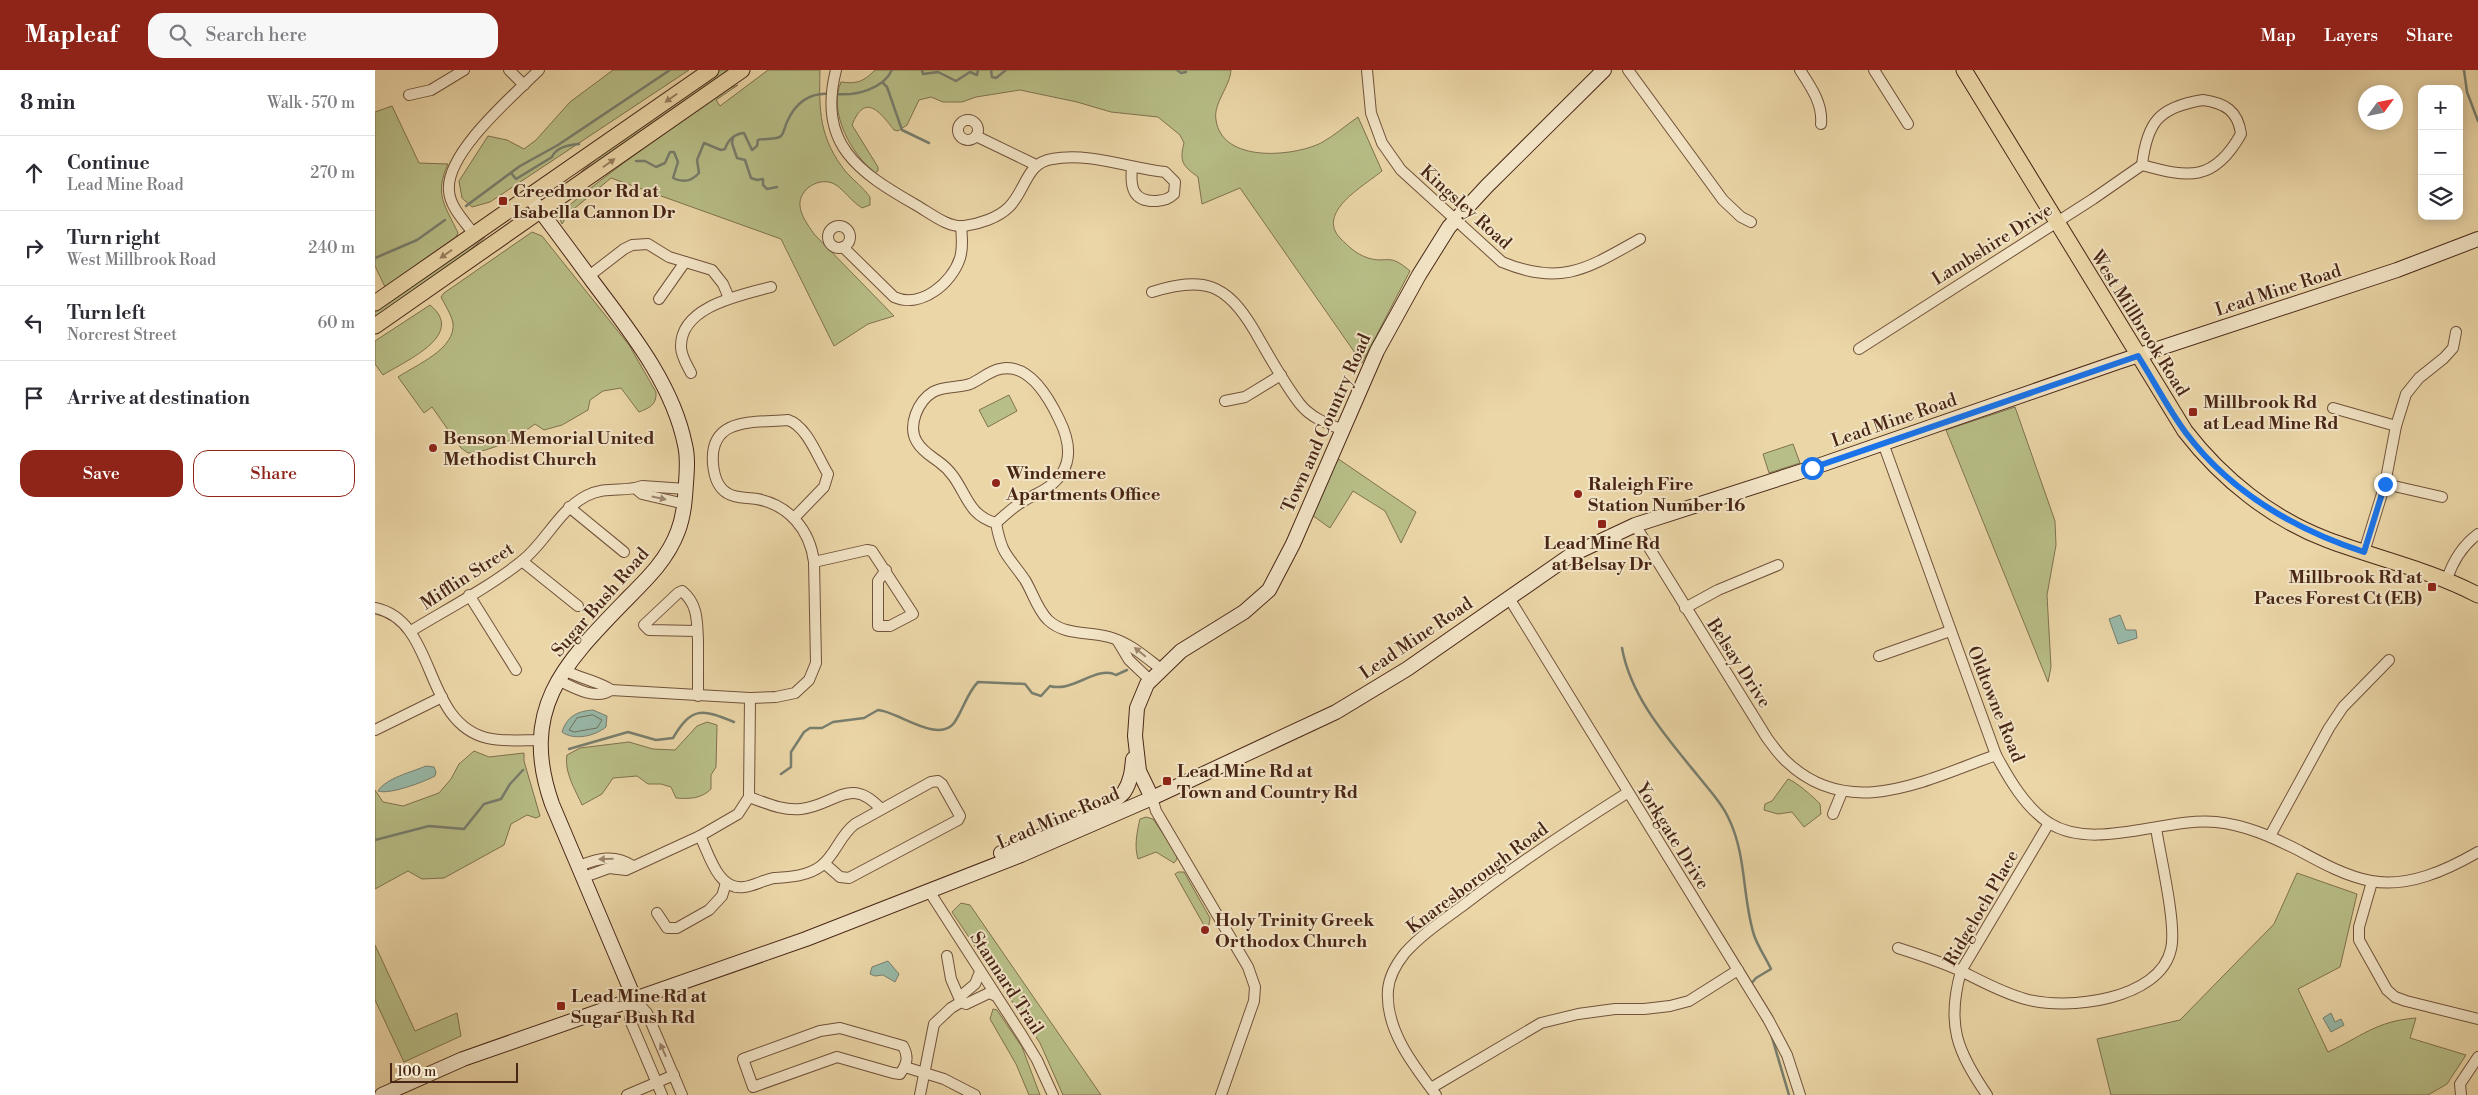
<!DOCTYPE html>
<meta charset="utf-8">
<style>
body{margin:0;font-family:"Libre Bodoni",serif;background:#f7f7f7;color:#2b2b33}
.controls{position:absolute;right:15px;top:15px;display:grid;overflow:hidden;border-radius:10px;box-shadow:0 2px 12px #0003}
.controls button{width:45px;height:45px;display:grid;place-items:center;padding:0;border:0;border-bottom:1px solid #e1e1e2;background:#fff;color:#2b2b33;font:25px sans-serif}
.compass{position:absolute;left:1983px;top:15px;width:45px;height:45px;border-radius:50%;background:#fff;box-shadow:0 2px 12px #0003;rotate:57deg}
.scale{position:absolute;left:15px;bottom:12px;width:128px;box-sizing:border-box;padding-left:5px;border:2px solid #482616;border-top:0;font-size:14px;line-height:18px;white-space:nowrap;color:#482616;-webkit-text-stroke:4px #f2e4c6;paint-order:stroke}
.stop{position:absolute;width:15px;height:15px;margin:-11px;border:4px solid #1a73e8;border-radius:50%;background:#fff}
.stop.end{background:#1a73e8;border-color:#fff;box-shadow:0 1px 5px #0008}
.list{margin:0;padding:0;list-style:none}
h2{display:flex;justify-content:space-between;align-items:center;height:65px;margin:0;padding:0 20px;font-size:21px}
h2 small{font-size:16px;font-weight:400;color:#7c7c81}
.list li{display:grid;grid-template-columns:32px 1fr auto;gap:15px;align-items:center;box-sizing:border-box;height:75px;padding:0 20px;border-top:1px solid #e1e1e2}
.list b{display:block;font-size:19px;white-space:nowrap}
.list p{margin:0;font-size:16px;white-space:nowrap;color:#7c7c81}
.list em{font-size:16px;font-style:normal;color:#7c7c81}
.actions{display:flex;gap:10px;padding:15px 20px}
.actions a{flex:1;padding:11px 0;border:1px solid #8f2418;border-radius:15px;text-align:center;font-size:18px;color:#8f2418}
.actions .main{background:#8f2418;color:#fff}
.icon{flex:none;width:28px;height:28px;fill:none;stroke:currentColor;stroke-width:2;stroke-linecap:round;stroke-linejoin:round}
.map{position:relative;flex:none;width:2103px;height:1025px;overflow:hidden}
header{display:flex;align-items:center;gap:30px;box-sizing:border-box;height:70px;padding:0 25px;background:#8f2418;color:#fff}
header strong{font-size:24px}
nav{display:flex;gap:28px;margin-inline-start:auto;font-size:18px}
.search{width:350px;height:45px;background:#f7f7f7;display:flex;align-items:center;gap:12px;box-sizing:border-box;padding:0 18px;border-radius:15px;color:#7c7c81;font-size:19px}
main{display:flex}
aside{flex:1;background:#fff}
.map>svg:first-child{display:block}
.green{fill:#b8be87;stroke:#80724e}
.water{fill:#98b9a8;stroke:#787e6e}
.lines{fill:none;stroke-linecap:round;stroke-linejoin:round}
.shore{stroke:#70705f;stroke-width:1}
.stream{stroke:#787e6e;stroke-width:2.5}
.street-casing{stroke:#71523a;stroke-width:12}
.secondary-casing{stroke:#482616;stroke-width:16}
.primary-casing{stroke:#482616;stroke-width:17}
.street{stroke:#f2e4c6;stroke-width:10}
.secondary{stroke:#f2e4c6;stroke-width:14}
.primary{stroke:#ebd6a7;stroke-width:15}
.oneway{fill:#9a7e5e}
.oneway2{fill:#9d856e}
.route{stroke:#1a73e8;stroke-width:6}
.poi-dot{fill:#8f2418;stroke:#f2e4c6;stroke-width:2}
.labels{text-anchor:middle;stroke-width:4;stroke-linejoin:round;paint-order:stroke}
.poi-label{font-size:18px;font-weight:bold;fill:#482616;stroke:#f2e4c6;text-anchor:start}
.street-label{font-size:18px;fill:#482616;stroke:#f2e4c6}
</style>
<header>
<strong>Mapleaf</strong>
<div class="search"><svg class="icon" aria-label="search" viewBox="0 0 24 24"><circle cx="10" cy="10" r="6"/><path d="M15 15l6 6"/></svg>Search here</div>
<nav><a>Map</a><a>Layers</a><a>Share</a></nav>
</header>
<main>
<aside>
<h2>8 min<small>Walk · 570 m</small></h2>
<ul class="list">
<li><svg class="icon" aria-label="ahead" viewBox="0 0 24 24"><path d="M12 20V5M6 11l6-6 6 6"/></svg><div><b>Continue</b><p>Lead Mine Road</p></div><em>270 m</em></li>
<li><svg class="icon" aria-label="right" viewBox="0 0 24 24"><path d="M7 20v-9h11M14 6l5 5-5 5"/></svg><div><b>Turn right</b><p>West Millbrook Road</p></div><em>240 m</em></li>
<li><svg class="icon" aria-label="left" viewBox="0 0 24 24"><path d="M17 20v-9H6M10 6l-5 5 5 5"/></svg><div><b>Turn left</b><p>Norcrest Street</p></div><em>60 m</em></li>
<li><svg class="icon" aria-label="arrive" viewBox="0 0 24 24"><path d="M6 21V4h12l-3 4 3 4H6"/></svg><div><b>Arrive at destination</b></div></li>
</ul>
<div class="actions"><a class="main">Save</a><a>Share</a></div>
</aside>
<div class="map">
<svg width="2103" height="1025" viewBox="0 0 2103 1025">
<rect width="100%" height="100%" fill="#ebd6a7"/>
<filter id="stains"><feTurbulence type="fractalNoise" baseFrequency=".004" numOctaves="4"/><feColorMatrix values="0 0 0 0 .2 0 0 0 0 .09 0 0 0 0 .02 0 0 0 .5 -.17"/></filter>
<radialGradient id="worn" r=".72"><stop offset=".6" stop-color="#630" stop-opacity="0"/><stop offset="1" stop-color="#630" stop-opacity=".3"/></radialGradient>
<g class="green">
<path d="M238,0H314L115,132L97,137L87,128L84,111L113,66L132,70L149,79L161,70L195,32Z"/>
<path d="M345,0H359L208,104L206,102L237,75Z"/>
<path d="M393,0H445C444,41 444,68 471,102C479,111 488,117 495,127V135L487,138C475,130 470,121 461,115C446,105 423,119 425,136C426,146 433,155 439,164L519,246L493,254L459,276L406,169L236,108L194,143L187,154L184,147L185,143C239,97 297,59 355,18L363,15L341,30L345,36Z"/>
<path d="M500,0H856C855,17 838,33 841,50C847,93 917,87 946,73C959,66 971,55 983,47L1007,101C989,116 941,142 965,168C974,177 981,184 993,188C1013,194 1013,182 1035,201L987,293L865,118L827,134L823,107C808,96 804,92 809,73L805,65L783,47L736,42L702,32L645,20L601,27L587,32H568L556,27L544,30L532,55L523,61L519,60C505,42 490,22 477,55L503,97V101L500,103C476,84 453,42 466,12C482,14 488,12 500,0Z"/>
<path d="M17,36L44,93L73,94C59,125 70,135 83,163L81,167L10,217L0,196V42Z"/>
<path d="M157,162L167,166L254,275L281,322C282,335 274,338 264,342L246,318L228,321L215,330L213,340L187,355L169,360L160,354C140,369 118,381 93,383L86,378L57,337L49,343L23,307C41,295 81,279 78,253C76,244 70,235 66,227L69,223Z"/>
<path d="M108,164L110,167L81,192L0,248V239Z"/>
<path d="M55,235C92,265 30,291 8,305L0,294V271Z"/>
<path d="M634,325L642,341L613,357L604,340Z"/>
<path d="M1640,337L1680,451L1681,475L1672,525L1676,597L1673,612L1571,360Z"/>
<path d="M1418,374L1425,393L1394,403L1388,384Z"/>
<path d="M962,388L1041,442L1026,473L1010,441L978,421L955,458L937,445Z"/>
<path d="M332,652L342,655L341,697L336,705V719C326,729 314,729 301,728L296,717L286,714H273L262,706L238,708L227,724L207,735C200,719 189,702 192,685L205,678L254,672L278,679L300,680L322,656Z"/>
<path d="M99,681L114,687L149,683V691L165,746L161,748L152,745L136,754L129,775L69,808L47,809L33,801L0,819V720L8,732L28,736L64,723L76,709L84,694Z"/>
<path d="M1413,709C1420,711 1440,728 1445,734L1446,744L1429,757L1417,742L1403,744L1389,740L1390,734L1397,731Z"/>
<path d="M771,747L778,749L801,783L802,789L799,793L781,782L763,789C759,776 762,762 765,749Z"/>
<path d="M803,802H809L835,848L834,855L830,857L800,804Z"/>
<path d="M1922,803L1982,824L1965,897L1923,919L1953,982C1986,967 2001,951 2041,948L2035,968L2091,985L2072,1014L2053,1025H1736L1722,969L1805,950L1899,854Z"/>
<path d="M586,833L595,835L726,1025H688L665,973L577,842Z"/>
<path d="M0,875L40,961L82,943L86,966L29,992L0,930Z"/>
<path d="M618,939L622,940L647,977L665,1025H654L641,994L615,949Z"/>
</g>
<g class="water">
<path d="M1745,545L1751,560H1761L1762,568L1743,574L1734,549Z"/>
<path d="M218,640L232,646L231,657C220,666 199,671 187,662C192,646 203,641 218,640Z"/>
<path d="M51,696L59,697L61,702L60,706C49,712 14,725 3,721C11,708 37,702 51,696Z"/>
<path d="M513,891L524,904L520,912L508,905L500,906L495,904L497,897Z"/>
<path d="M1956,943L1960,952L1966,949L1969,955L1956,962L1948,948Z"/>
</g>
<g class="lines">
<path class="shore" d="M218,645L227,650L222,658L199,662L194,660L202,648Z"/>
<g class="stream">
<path d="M547,0L548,4L563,2L581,11L595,2L602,5L603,0"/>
<path d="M616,0L617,7L621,8L631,0"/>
<path d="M802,0L806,3L811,2"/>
<path d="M2089,0L2092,22L2103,51"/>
<path d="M508,13L512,17L527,60L554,73"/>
<path d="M461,24C481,26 508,19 517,0"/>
<path d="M358,68L357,73L362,88L370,90L376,108L382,110L388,109V115L392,119L402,117"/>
<path d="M261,91H270L281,97L290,93L295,82H299L303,92L298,108C308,113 317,111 324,103L322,90L329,73L346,80L350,79C353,70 359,64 369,63L377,80L382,76L383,70C389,68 402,70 406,66C409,63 410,56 412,52C420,33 435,22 455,24"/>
<path d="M136,103L141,109L177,87C181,77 194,75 204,74"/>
<path d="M91,136L145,96L183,75L295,0"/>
<path d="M0,188L42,170L70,150"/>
<path d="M1247,578C1256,628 1293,669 1324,707C1334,720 1346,732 1353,747C1372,785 1367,827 1379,865C1383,877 1391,888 1396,899L1381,908L1375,915"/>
<path d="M194,679L253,662L281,670L298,668C317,636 327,639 359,652"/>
<path d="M406,704L416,697V682L429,662L435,658H447L458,652L489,648L503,640C522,641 563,674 579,653C588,640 592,623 603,612L650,614L657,623L666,626L675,616C697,623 722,595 741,605L752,600"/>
<path d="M0,770L54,756L89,759L109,734L126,729L135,714L148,700"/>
<path d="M1396,964L1414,1025"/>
</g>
<g class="street-casing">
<g id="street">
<path d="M134,0L149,15"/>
<path d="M461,0C442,74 483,102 541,135C555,143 573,158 589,156C604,154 623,148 634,137C651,120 651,93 677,89C714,82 754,98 790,102L800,112L799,124C793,130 788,130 781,131C758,132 755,117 757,98"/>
<path d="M992,0L996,43L1007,73L1026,100L1127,192C1187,217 1213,198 1265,169"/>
<path d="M1253,0L1348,130L1366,147L1376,152"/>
<path d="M1425,0C1436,17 1448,34 1446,54"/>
<path d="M1499,0L1533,54"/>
<path d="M34,25L56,20L89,0"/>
<path d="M1828,30C1850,33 1863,41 1866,64C1839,112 1814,108 1767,95C1772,52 1784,37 1828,30Z"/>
<circle cx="593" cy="60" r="10"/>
<path d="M601,66L661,95"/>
<circle cx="464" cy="167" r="11"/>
<path d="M99,164C90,152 75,137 74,121C70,83 139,25 164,0"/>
<path d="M468,177L519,227C546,239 577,213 585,188C588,178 587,167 586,156"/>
<path d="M214,206L249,179L257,175L273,174L294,187L337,200L348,214L354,228"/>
<path d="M777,222C829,206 851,213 879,260C893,284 908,312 925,334C936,348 953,354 968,360"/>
<path d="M284,229L310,192"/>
<path d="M1484,279L1718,129L1767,95"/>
<path d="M316,303C312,295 306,286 306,277C305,236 367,225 396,217"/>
<path d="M850,331L870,327L906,305"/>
<path d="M1958,338L2021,356"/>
<path d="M1508,373L1621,685C1634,709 1650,737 1674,753C1720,782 1790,747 1841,752C1871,755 1897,767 1923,780C1945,792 1970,806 1996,811C2033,818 2072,800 2103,782"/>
<path d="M2010,414L2067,427"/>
<path d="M261,419L267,424L310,434"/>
<path d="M194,437L249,482"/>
<path d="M621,453C587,444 592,412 564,392C556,386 547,381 542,372C532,356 543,331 558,322C568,316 583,318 595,314C605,310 614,301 625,299C654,292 674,328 684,349C693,367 698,386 687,403C676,420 660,423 644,434C636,439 629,446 621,453C627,486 633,485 650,510C658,523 662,539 673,550C690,566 713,561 734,567C755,573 769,586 786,599"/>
<path d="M1260,455L1392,668C1398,676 1404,685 1412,692C1475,752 1553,709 1621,685"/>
<path d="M1989,482L2010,414L2021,356L2031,324L2044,308L2069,288L2078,278L2081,262"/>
<path d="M147,491L203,536"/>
<path d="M439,492L492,480L497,481L538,544L515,556H503V511L511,500"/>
<path d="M2072,509C2078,491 2088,475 2103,464"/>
<path d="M94,525L141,600"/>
<path d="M1134,528L1393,949L1412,985L1425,1025"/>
<path d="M0,538C63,551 47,652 112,668C129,672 148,670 165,670"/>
<path d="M1310,538L1343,520L1403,495"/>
<path d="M36,561C72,539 113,518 147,491C171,472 183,441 211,426C232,415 249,423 267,416L311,419"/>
<path d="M322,561L274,560L269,555L303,523L307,521C323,534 322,551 323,570V626"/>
<path d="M742,570L754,590L775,610"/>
<path d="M1504,586L1575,561"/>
<path d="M189,600C201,607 228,613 236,620"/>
<path d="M183,610C197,617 221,631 236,620L375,628L401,627L420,623L434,610L441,593L439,492C435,460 414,435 382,429C372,427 361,429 352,423C342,417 339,405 338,394C334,346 380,353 413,350C432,356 443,388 453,404L449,417L419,448"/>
<path d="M0,660L67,627"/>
<path d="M374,727C391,733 408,741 426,739C461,735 475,705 506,739"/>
<path d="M777,728L781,741L873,897L880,917L879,931L846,1025"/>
<path d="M1458,744L1467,722"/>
<path d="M325,766C334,784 343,821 369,817C379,816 388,810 399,808C415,807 433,806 446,796C461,784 465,765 480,754L556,712L563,711L567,714L585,746L583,750L474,808L465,807L449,793"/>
<path d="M1895,766L1954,658L1968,637L2014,590"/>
<path d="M204,796C224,788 239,784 258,796"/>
<path d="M209,807L234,798L251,800L325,766L363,744L374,727L375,628"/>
<path d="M1997,812L1984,857V870L2012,920L2020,927L2031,931L2103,949"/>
<path d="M554,821L648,967L662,990L678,1025"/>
<path d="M282,843L292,858H302L334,840L347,826L351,813"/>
<path d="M1523,878C1545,885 1567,892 1588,902C1608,912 1628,923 1650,929C1692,941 1785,930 1796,879C1802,855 1785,785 1781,758"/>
<path d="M572,886L576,909L586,932"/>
<path d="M260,930L272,943L307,1025"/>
<path d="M260,930L255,950L287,1025"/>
<path d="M586,932L587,925L600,914L605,902"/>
<path d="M465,958L528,976C534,987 532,994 525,1004L518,1003L462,987L378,1017L368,989L445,961Z"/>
<path d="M530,997L569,1009L600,1025"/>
<path d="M1056,1018L1166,953L1203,944L1240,939H1269L1295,936L1314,931L1363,900"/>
<path d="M252,1025L299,1005"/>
<path d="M545,1025L559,954L576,938L586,932L591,934L614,923L621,926"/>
<path d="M1061,1025C1038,995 1010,959 1013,920C1014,907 1022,893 1030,883C1046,865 1067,851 1086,837C1139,796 1195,759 1252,723"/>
<path d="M1612,1025C1582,981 1571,955 1586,901L1674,753"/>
<path d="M2086,1025L2085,1014L2103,987"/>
</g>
</g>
<g class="secondary-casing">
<g id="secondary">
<path d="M155,127C176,155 197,183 218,212C254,260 298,314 310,375C313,387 312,400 311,413C310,429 309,445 303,461C293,488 274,507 254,527C191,592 143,637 177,734L260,930"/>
<path d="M777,728L764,701L760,666L762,638L772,614L806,581L869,542L894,520L918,474L1002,281L1044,205L1074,157L1112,116L1229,0"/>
<path d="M626,783C651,772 735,740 749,722C756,711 757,701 758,689"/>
<path d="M7,1025L88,989L431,869L646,785L777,728L961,642L1032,599L1196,485L1260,455L1437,398L1743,292L2022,200L2103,169"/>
</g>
</g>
<g class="primary-casing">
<g id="primary">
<path d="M1589,0L1810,361C1847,409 1897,449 1953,470C2004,489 2055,500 2103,525"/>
<path d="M0,233L336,0"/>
<path d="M0,256L367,0"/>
</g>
</g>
<use href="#street" class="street"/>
<use href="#secondary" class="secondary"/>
<use href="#primary" class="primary"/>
</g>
<defs><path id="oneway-solid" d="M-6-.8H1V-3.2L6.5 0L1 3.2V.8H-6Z" transform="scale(1.25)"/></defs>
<g class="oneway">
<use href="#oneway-solid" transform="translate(296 28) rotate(145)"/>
<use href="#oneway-solid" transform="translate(234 93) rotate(-35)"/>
<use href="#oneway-solid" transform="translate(71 184) rotate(145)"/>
</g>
<g class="oneway2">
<use href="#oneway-solid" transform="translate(284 428) rotate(12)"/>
<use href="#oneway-solid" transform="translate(765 582) rotate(-141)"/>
<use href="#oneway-solid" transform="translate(231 789) rotate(179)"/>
<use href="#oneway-solid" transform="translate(288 980) rotate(-114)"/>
</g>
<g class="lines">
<path class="route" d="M1437,398L1763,286C1779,311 1793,339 1811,363C1856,423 1919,459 1989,482L2010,414"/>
</g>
<g class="poi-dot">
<rect x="123" y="126" width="10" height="10" rx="2.5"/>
<rect x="1813" y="337" width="10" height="10" rx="2.5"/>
<circle cx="58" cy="378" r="5"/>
<circle cx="621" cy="413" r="5"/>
<circle cx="1203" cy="424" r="5"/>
<rect x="1222" y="449" width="10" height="10" rx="2.5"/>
<rect x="2052" y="512" width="10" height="10" rx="2.5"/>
<rect x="787" y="706" width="10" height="10" rx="2.5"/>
<circle cx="830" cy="860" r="5"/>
<rect x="181" y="931" width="10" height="10" rx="2.5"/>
</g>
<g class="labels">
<g class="poi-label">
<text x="138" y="127">Creedmoor Rd at<tspan x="138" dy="21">Isabella Cannon Dr</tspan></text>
<text x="1828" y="338">Millbrook Rd<tspan x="1828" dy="21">at Lead Mine Rd</tspan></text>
<text x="68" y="374">Benson Memorial United<tspan x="68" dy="21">Methodist Church</tspan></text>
<text x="631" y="409">Windemere<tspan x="631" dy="21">Apartments Office</tspan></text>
<text x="1213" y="420">Raleigh Fire<tspan x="1213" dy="21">Station Number 16</tspan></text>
<text x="1227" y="479" text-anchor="middle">Lead Mine Rd<tspan x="1227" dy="21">at Belsay Dr</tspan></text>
<text x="2047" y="513" text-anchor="end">Millbrook Rd at<tspan x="2047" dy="21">Paces Forest Ct (EB)</tspan></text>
<text x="802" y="707">Lead Mine Rd at<tspan x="802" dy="21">Town and Country Rd</tspan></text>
<text x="840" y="856">Holy Trinity Greek<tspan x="840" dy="21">Orthodox Church</tspan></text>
<text x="196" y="932">Lead Mine Rd at<tspan x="196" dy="21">Sugar Bush Rd</tspan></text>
</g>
<g class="street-label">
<text transform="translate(1091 137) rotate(42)" y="6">Kingsley Road</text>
<text transform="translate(1617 174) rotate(-32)" y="6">Lambshire Drive</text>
<text transform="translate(1903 220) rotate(-18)" y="6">Lead Mine Road</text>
<text transform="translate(1765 253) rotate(58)" y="6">West Millbrook Road</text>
<text transform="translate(1519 350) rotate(-19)" y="6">Lead Mine Road</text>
<text transform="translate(951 353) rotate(-66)" y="6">Town and Country Road</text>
<text transform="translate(92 506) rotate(-33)" y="6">Mifflin Street</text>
<text transform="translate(225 532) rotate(-49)" y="6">Sugar Bush Road</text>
<text transform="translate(1041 568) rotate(-34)" y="6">Lead Mine Road</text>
<text transform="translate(1364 593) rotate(57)" y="6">Belsay Drive</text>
<text transform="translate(1621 634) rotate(68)" y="6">Oldtowne Road</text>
<text transform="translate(683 748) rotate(-23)" y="6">Lead Mine Road</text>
<text transform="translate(1298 766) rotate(58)" y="6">Yorkgate Drive</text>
<text transform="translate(1102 808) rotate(-37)" y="6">Knaresborough Road</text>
<text transform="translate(1606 838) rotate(-60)" y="6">Ridgeloch Place</text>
<text transform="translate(632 913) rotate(57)" y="6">Stannard Trail</text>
</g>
</g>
<rect width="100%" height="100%" filter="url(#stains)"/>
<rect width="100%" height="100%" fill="url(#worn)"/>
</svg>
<div class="controls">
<button>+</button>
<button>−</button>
<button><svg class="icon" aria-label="layers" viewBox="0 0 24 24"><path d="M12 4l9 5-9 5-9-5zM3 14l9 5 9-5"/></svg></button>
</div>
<svg class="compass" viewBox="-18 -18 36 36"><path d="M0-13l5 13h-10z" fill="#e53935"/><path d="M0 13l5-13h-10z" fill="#7c7c81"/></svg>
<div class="scale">100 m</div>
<div class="stop" style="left:1437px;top:398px"></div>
<div class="stop end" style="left:2010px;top:414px"></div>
</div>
</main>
